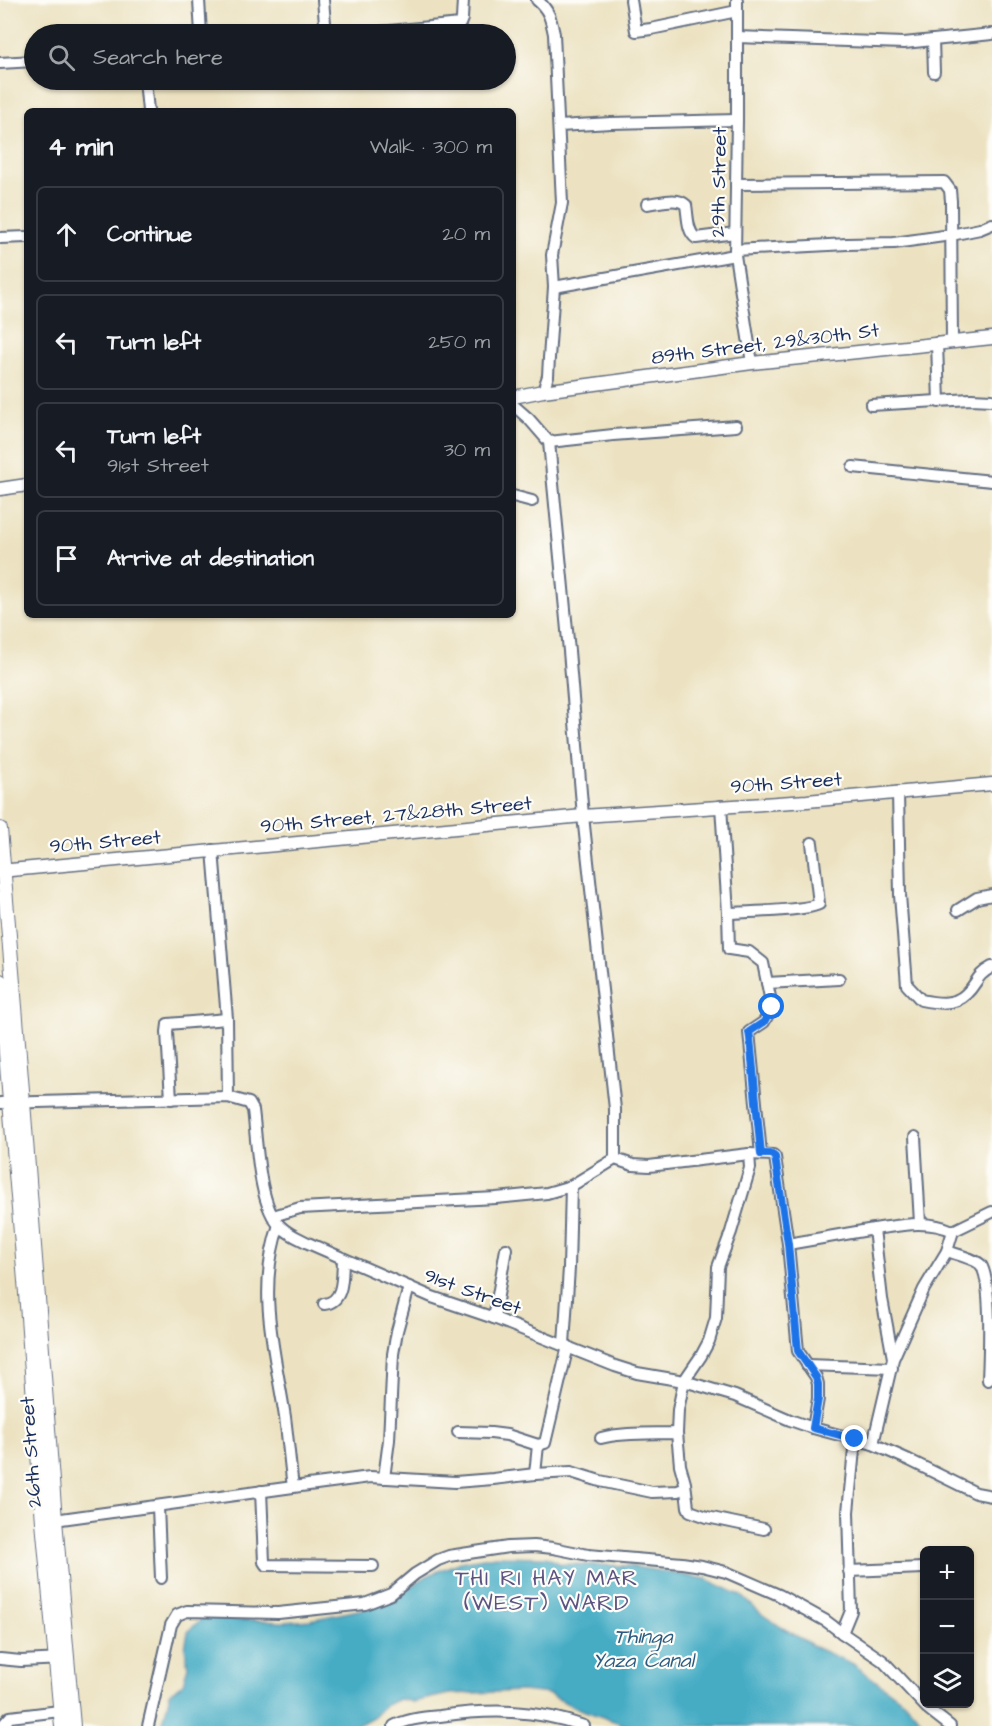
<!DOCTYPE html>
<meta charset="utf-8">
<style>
body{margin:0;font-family:"Architects Daughter",sans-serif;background:#242831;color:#f1f3f6}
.controls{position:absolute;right:18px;bottom:18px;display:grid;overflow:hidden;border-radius:9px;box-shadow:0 2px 4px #0004}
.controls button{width:54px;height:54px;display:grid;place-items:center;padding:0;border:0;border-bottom:2px solid #363941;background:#171b24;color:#f1f3f6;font:30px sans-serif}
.stop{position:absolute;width:18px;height:18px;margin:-14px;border:4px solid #1a73e8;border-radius:50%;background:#fff}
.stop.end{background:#1a73e8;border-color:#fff;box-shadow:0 2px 6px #0008}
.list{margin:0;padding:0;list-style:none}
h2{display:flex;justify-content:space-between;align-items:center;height:78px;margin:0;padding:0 24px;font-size:26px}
h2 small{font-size:20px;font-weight:400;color:#9ea1a6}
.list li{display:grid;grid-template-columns:39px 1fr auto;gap:18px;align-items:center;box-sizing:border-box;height:96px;margin:0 12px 12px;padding:0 12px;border:2px solid #363941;border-radius:9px}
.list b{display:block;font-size:22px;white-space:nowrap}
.list p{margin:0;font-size:20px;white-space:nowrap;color:#9ea1a6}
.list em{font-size:20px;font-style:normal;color:#9ea1a6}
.icon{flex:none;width:33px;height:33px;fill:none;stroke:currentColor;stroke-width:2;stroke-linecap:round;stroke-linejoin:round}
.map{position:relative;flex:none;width:992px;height:1726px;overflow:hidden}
.search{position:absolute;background:#171b24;box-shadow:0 2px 4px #0004;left:24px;top:24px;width:492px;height:66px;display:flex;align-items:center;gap:15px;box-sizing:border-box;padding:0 21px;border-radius:33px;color:#9ea1a6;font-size:22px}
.panel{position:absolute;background:#171b24;box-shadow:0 2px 4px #0004;left:24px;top:108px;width:492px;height:510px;border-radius:9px}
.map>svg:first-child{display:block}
.water{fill:#45acc4;stroke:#306e91;stroke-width:1.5}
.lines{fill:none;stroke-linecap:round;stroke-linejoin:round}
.minor-casing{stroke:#646e81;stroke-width:14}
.tertiary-casing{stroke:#646e81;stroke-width:15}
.secondary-casing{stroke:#646e81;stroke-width:16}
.minor{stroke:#fff;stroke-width:10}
.tertiary{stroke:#fff;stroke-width:12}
.secondary{stroke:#fff;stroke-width:14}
.route{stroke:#1a73e8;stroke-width:8}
.labels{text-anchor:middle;stroke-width:4.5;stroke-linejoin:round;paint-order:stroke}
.street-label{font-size:20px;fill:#1b2f5e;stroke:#fdfcf7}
.water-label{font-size:21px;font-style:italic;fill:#2a5b82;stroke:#fdfcf7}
.quarter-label{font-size:22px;letter-spacing:1.5px;fill:#5b5383;stroke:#fdfcf7}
</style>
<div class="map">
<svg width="992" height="1726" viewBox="0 0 992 1726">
<rect width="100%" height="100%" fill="#fdfcf7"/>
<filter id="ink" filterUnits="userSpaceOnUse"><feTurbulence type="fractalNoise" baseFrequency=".0167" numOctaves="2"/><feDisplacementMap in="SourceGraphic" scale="12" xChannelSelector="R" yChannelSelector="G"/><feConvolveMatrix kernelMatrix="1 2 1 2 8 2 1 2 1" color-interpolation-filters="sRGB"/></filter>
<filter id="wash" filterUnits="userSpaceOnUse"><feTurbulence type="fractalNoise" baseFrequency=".008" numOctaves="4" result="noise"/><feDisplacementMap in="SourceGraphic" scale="24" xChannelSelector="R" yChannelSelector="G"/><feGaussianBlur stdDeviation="1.35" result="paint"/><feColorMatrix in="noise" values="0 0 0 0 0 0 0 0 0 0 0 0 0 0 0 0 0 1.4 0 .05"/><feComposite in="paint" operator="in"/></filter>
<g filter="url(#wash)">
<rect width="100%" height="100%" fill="#ece2c1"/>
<path class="water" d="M495,1556L546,1557L561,1564L630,1566L706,1579L742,1596L760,1613L781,1627L819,1649L853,1664L907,1704L926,1726H628L574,1707L549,1694L522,1691L449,1694L413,1702L399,1699L384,1706L373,1717L356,1726H162L170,1694L183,1683L188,1666L185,1648L188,1632L203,1617L216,1615L238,1620L283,1622L310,1620L368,1608L399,1595L427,1576L460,1562Z"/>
</g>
<g filter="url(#ink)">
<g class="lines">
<g class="minor-casing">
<g id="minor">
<path d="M199,0L201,34"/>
<path d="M323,0L326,34"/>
<path d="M537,0C549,10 551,19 554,34L562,203L552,255L554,287L549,358L548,376L543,391"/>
<path d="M631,0L636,31L651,29L737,11"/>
<path d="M737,0V120L735,255L752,363"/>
<path d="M359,34L460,24L462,19L463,0"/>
<path d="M737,37L904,43L992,34"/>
<path d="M933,40L934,72"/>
<path d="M0,63L34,61"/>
<path d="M145,80L148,111"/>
<path d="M559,126L611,123L737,120"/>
<path d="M736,184L944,182L950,190L951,201L952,342"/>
<path d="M647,204C659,203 677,196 686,205C688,216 687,232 696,238L735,233"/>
<path d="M0,238L27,237"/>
<path d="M735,250L847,244L894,243L951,235L980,229L992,224"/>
<path d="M554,287L735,255"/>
<path d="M937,343L939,402"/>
<path d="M513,405L529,419L549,442L569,651L583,816L615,1109V1159"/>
<path d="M871,405L971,399L992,400"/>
<path d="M549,442L613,435L736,426"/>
<path d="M853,467L992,481"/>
<path d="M513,496L532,501"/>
<path d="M898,792L900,895L907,985L921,1000C936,1003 954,1006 966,994C978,983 975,976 992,967"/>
<path d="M721,806L728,913L729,949L749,952L763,963L772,1007L764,1022L749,1032L761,1154"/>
<path d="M213,850L227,1019L228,1097"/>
<path d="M958,910L977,898L992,895"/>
<path d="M728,913C747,912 805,911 819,904L812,843"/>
<path d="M767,983L839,979"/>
<path d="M171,1099L167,1032L168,1024L227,1019"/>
<path d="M0,1103L228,1097L249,1103L253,1110C257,1140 258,1205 280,1226C288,1234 298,1238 308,1243L432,1297L494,1318L615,1366L637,1373L684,1381L735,1396L790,1420L813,1428L873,1444L909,1460L976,1493L992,1496"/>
<path d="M915,1137L920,1223"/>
<path d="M749,1154L750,1168L731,1232L718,1267L716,1318L709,1341L701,1356L684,1381L678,1410L677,1433L680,1465L685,1483L688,1507L690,1511L707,1517L764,1529"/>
<path d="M273,1216L300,1208L496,1198L547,1193L571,1186L615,1159L633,1165L649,1166L749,1154L773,1155L775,1157L788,1244L798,1351L816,1377L818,1384V1399L813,1428"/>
<path d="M279,1225C256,1291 275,1351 285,1417C288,1440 290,1464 293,1487"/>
<path d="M874,1229C901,1225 928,1219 953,1231"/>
<path d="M788,1244L874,1229L882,1299L893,1358"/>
<path d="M947,1251C955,1254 976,1259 981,1265C992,1282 989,1357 988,1380"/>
<path d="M324,1304C345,1302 342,1275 343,1259"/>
<path d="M494,1318L506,1249"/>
<path d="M564,1344L569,1268L571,1186"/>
<path d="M807,1365L892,1368"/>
<path d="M458,1432L491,1433L507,1435L538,1445"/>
<path d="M601,1438C625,1432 652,1434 677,1433"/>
<path d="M873,1444L893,1359L924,1289L947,1251L953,1231L992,1212"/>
<path d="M535,1474L538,1445L545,1443L568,1346"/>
<path d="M384,1478L389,1440L393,1354L397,1331L409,1287"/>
<path d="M261,1491L264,1562L266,1565L373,1566"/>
<path d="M158,1507L161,1578"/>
<path d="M47,1521L293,1487L370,1477L455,1482L493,1479L535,1474L571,1472L600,1481L652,1492L678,1491L685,1488"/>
<path d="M849,1571L923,1568"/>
<path d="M842,1633L851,1611L848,1512L855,1439"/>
<path d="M0,1659L21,1661L63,1659"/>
<path d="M2,1726L10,1717L68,1710"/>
<path d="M148,1726L171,1625L177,1615L187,1611L278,1613L365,1604L391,1594L415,1574L438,1560L449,1556L508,1547L534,1546L553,1548L588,1555L682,1563L702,1566L726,1572L779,1595L826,1621L842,1633L883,1661L927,1708L950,1726"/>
<path d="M394,1726C407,1719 425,1717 440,1716C490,1709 535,1709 584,1726"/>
</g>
</g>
<g class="tertiary-casing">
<g id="tertiary">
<path d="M513,397L543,391L752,363L992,338"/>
<path d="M0,489L27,485"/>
<path d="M0,871L583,816L807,801L992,784"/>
</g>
</g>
<g class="secondary-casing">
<g id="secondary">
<path d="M0,829L23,1102L55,1520L73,1726"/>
<path d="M0,981L28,1317L43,1522L62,1726"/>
</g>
</g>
<use href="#minor" class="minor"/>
<use href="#tertiary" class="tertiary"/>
<use href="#secondary" class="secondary"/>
</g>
</g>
<g class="lines" filter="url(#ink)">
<path class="route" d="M772,1007L764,1022L749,1032L750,1038L761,1154H771L775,1157L788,1244L798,1351L816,1377L818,1384V1399L813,1428L855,1439"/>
</g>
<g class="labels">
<g class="street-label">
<text transform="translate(718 182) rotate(-89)" y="7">29th Street</text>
<text transform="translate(765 343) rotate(-7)" y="7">89th Street, 29&amp;30th St</text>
<text transform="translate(786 782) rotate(-4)" y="7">90th Street</text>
<text transform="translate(396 814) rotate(-5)" y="7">90th Street, 27&amp;28th Street</text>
<text transform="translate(105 841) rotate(-5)" y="7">90th Street</text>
<text transform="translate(473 1291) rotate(20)" y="7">91st Street</text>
<text transform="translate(30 1452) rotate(-94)" y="7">26th Street</text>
</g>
<g class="water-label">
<text x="643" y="1643">Thinga<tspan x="643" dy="24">Yaza Canal</tspan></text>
</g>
<g class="quarter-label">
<text x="547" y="1585">THI RI HAY MAR<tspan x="547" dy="25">(WEST) WARD</tspan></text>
</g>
</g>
</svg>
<div class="controls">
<button>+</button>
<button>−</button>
<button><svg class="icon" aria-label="layers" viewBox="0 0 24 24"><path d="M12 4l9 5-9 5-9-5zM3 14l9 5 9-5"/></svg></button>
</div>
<div class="stop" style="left:772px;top:1007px"></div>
<div class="stop end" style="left:855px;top:1439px"></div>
<div class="search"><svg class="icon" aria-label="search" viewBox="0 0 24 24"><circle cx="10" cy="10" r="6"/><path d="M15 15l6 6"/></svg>Search here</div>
<section class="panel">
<h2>4 min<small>Walk · 300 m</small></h2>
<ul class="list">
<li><svg class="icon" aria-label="ahead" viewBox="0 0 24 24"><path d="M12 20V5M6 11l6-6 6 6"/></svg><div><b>Continue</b></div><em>20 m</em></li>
<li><svg class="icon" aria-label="left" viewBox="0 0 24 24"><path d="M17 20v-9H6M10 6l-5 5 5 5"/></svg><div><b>Turn left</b></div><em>250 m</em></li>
<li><svg class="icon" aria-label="left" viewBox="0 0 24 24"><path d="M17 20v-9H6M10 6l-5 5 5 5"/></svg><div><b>Turn left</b><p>91st Street</p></div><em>30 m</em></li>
<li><svg class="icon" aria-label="arrive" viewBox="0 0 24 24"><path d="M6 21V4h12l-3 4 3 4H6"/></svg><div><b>Arrive at destination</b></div></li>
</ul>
</section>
</div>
